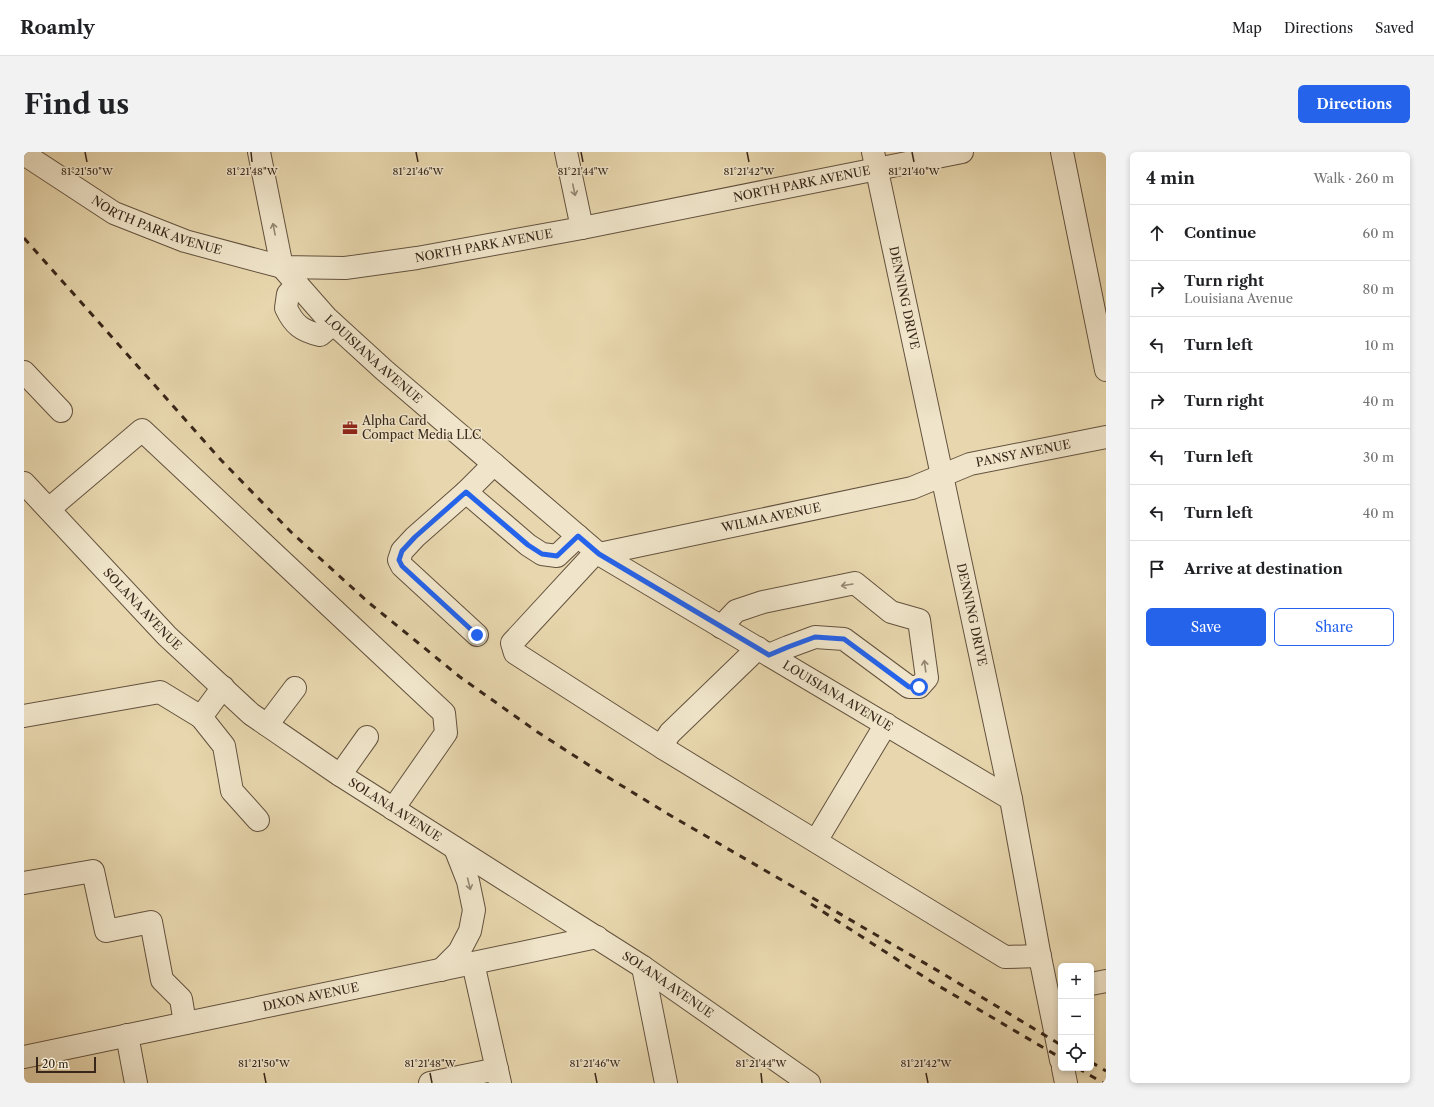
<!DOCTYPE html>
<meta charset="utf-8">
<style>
body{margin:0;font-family:"Libre Caslon Text",serif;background:#f2f2f2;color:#202124}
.controls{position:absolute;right:12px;bottom:12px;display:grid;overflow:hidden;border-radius:6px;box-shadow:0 2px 6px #0003}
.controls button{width:36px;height:36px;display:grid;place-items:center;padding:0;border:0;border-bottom:1px solid #e0e0e0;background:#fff;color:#202124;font:20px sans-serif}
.scale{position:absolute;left:12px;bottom:10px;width:60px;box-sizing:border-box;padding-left:4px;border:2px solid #372619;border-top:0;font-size:11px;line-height:14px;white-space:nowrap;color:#372619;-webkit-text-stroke:3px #f0e5ca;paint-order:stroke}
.stop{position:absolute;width:12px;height:12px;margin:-9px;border:3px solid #2563eb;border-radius:50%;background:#fff}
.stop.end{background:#2563eb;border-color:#fff;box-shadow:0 1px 4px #0008}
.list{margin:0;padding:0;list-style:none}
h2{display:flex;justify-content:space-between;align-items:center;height:52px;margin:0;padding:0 16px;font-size:17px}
h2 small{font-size:13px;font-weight:400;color:#757577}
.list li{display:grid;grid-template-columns:26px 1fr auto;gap:12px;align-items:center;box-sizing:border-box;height:56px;padding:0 16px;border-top:1px solid #e0e0e0}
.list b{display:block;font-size:15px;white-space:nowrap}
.list p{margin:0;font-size:13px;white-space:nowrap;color:#757577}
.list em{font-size:13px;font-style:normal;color:#757577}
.actions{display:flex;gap:8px;padding:12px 16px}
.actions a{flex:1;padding:9px 0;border:1px solid #2563eb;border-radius:6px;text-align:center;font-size:14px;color:#2563eb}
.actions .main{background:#2563eb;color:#fff}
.icon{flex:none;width:22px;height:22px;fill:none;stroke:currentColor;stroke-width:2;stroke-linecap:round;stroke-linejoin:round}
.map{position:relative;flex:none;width:1082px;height:931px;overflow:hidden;border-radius:6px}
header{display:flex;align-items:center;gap:24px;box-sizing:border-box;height:56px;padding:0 20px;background:#fff;border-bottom:1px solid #e0e0e0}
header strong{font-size:19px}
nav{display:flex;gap:22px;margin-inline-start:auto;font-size:14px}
.intro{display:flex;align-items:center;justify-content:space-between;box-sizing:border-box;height:96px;padding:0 24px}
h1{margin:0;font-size:28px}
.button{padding:10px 18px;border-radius:6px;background:#2563eb;color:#fff;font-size:14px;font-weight:700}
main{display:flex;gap:24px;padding:0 24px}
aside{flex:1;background:#fff;border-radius:6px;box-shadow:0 2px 6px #0003}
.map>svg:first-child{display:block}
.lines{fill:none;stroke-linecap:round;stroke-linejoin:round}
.minor-casing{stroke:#63523e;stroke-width:24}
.minor{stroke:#f0e5ca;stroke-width:22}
.rail{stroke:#372619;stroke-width:3;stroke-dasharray:7 7;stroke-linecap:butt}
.oneway{stroke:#948672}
.route{stroke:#2563eb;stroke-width:5}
.ticks{fill:none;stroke:#372619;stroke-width:1.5}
.labels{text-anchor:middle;stroke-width:3;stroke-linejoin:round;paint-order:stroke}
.street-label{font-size:12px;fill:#372619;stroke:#f0e5ca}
.poi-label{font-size:12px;fill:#372619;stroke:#f0e5ca;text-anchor:start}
.ticks-label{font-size:10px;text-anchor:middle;fill:#372619;stroke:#f0e5ca;stroke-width:3;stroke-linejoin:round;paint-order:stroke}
</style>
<header>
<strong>Roamly</strong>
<nav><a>Map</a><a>Directions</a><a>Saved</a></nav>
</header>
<div class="intro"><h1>Find us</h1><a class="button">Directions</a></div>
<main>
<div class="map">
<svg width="1082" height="931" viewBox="0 0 1082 931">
<rect width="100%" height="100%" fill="#e8d7ae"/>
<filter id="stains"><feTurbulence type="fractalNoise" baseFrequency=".005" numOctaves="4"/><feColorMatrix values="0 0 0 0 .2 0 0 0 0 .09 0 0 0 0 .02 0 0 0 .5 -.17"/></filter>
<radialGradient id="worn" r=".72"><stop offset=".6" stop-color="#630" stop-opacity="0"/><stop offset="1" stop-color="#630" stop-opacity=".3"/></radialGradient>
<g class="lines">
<g class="minor-casing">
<g id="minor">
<path d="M235,0L258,115"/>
<path d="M542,0L558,76"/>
<path id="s1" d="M849,0L987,647L1015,800L1037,908"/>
<path d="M1038,0L1082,218"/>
<path id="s2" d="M0,2L90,61L161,89L258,115L321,116L393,106L558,76L938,0"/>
<path id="s3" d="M258,115L302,165L360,218L575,402L987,647"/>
<path d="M273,132L264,142L262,156C270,173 278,179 296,183L309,172"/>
<path d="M0,220L37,259"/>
<path d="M470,312L442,340L504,393L518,402L533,404L554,384"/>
<path id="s4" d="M0,331L143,484L227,562L313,621L619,815L785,931"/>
<path d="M442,340L391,385L378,399L375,408L378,414L453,483"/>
<path d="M25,357L118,278L420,561L422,581L369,657"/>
<path d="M572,400L488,491L491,501L639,596"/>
<path id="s5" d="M575,402L888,336L946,312L1082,285"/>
<path d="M697,475L712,459L739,450L831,431L867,460L895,468L903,526L895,535H885L820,487L791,485L764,495L745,503"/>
<path d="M734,496L646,581L640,590L639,596L981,805L1016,804"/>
<path d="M0,564L136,540L177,565L199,535"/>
<path d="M177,565L200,594L208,639L234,668"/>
<path d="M243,573L271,536"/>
<path d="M316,623L343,585"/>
<path d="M792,689L862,572"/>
<path d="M0,731L69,719L82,779L127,770L138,828L157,847L161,871"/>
<path d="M449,811L476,931"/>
<path d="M619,815L642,931"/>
<path d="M417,818L435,800L446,779L450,758L444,729L431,696"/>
<path d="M1067,832L1082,829"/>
<path d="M103,883L112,931"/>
<path id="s6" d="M0,905L573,785"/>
<path d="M1039,916L1042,931"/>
<path d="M406,931L473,917"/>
</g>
</g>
<use href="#minor" class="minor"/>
<g class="rail">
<path d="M0,86L197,308L267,380L344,450L436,525L512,579L577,621L644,662L916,820L1037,893"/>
<path d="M787,752L908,830L1037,906"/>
<path d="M1067,910L1082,919"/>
<path d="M1054,916L1079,931"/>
</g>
</g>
<defs><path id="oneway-shaft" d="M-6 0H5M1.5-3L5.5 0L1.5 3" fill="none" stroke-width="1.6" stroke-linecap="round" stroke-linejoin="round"/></defs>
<g class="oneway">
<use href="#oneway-shaft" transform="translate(550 38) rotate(78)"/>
<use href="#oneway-shaft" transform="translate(250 77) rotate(-101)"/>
<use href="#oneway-shaft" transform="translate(823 433) rotate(171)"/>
<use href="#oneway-shaft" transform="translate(901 514) rotate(-98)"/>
<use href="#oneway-shaft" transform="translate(445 732) rotate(76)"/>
</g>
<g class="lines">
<path class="route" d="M453,483L378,414L375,408L378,399L391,385L442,340L504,393L518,402L533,404L554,384L575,402L745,503L764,495L791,485L820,487L885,535H895"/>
</g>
<path class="ticks" d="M61,0L63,10M227,0L228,10M392,0L394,10M557,0L559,10M723,0L725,10M888,0L890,10M240,921L242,931M406,921L408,931M571,921L573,931M737,921L738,931M902,921L904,931"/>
<defs>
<g id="office-bare" transform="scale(1.2)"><path d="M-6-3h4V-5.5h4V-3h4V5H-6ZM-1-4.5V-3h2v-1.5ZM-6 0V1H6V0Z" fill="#8f2418" stroke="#f0e5ca" stroke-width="2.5" paint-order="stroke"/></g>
</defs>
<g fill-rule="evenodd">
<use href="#office-bare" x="326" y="276"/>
</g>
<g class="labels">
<g class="street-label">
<text dy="4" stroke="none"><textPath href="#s2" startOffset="812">NORTH PARK AVENUE</textPath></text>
<text dy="4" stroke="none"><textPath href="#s2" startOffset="152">NORTH PARK AVENUE</textPath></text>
<text dy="4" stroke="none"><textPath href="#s2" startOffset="488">NORTH PARK AVENUE</textPath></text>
<text dy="4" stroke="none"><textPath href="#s1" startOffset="149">DENNING DRIVE</textPath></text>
<text dy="4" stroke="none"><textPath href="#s3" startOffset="130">LOUISIANA AVENUE</textPath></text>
<text dy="4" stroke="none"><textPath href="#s5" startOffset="437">PANSY AVENUE</textPath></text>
<text dy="4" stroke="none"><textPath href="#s5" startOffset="176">WILMA AVENUE</textPath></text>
<text dy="4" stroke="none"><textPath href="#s4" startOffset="173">SOLANA AVENUE</textPath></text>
<text dy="4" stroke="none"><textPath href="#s1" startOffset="473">DENNING DRIVE</textPath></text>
<text dy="4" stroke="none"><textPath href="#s3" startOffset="706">LOUISIANA AVENUE</textPath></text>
<text dy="4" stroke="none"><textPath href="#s4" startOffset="497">SOLANA AVENUE</textPath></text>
<text dy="4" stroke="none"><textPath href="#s4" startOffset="821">SOLANA AVENUE</textPath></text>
<text dy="4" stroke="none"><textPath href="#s6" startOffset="293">DIXON AVENUE</textPath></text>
</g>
<g class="poi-label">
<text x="338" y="273">Alpha Card<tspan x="338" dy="14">Compact Media LLC</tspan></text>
</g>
</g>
<g class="ticks-label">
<text x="63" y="23">81°21'50"W</text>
<text x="228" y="23">81°21'48"W</text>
<text x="394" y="23">81°21'46"W</text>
<text x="559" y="23">81°21'44"W</text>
<text x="725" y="23">81°21'42"W</text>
<text x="890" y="23">81°21'40"W</text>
<text x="240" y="915">81°21'50"W</text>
<text x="406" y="915">81°21'48"W</text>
<text x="571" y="915">81°21'46"W</text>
<text x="737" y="915">81°21'44"W</text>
<text x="902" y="915">81°21'42"W</text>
</g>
<rect width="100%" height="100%" filter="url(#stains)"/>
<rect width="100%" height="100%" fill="url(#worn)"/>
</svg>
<div class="controls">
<button>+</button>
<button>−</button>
<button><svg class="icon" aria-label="locate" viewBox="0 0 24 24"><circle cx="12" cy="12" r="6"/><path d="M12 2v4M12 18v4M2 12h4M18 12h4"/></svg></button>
</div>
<div class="scale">20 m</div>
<div class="stop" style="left:895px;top:535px"></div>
<div class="stop end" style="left:453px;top:483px"></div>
</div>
<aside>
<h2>4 min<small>Walk · 260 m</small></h2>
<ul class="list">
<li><svg class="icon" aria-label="ahead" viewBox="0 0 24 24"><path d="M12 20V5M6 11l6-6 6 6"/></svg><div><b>Continue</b></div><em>60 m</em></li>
<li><svg class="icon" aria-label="right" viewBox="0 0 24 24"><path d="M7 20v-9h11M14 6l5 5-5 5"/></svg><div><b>Turn right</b><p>Louisiana Avenue</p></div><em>80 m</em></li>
<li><svg class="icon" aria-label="left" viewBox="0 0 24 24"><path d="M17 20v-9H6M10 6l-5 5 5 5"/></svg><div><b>Turn left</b></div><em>10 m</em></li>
<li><svg class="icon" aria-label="right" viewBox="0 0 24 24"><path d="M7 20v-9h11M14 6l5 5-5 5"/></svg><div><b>Turn right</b></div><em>40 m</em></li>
<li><svg class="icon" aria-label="left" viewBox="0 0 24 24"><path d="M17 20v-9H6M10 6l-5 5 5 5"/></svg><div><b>Turn left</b></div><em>30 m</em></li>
<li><svg class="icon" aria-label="left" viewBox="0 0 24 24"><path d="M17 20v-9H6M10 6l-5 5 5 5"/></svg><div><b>Turn left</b></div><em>40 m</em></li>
<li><svg class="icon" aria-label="arrive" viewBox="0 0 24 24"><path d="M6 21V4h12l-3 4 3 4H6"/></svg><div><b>Arrive at destination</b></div></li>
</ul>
<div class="actions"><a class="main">Save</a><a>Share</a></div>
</aside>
</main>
